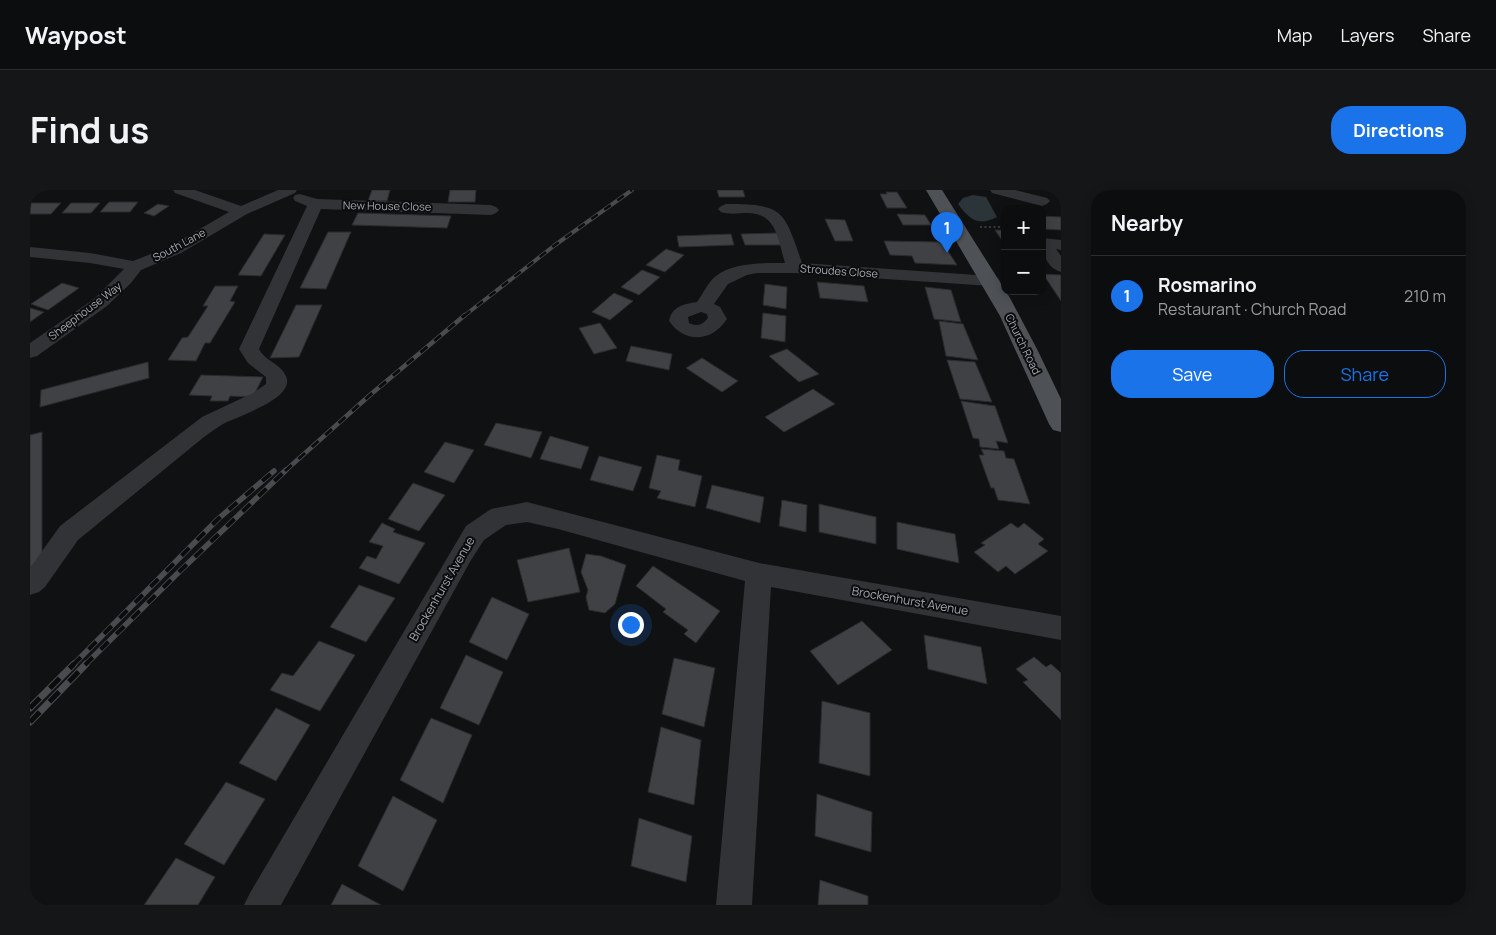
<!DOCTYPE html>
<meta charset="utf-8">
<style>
body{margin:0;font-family:Manrope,sans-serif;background:#151617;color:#f1f3f6}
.controls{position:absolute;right:15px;top:15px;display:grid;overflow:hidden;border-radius:10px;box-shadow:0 2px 12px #0003}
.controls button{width:45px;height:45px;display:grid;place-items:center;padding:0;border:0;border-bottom:1px solid #2c2d2e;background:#0c0d0e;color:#f1f3f6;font:25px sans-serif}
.you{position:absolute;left:600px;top:434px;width:18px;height:18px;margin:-12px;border:4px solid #fff;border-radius:50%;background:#1a73e8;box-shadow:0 0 0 8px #1a73e833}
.badge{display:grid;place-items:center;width:32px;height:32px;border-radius:50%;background:#1a73e8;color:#fff;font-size:16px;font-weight:700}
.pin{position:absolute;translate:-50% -41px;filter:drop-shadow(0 1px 2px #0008)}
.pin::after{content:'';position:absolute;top:26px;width:18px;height:15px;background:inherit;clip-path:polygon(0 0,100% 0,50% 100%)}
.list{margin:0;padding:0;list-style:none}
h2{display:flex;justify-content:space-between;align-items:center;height:65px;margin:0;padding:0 20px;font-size:21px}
h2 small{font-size:16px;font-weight:400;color:#9a9c9e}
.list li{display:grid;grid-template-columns:32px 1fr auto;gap:15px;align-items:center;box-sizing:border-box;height:80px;padding:0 20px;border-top:1px solid #2c2d2e}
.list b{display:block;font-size:19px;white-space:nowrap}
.list p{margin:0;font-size:16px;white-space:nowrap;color:#9a9c9e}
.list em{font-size:16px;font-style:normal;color:#9a9c9e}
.actions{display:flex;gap:10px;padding:15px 20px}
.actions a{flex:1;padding:11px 0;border:1px solid #1a73e8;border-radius:20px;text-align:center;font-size:18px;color:#1a73e8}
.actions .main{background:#1a73e8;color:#fff}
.map{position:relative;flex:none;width:1031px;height:715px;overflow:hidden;border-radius:20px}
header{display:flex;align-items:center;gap:30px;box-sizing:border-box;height:70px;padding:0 25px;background:#0c0d0e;border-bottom:1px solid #2c2d2e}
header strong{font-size:24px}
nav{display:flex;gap:28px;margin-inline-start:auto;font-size:18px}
.intro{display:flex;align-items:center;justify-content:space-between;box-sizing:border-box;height:120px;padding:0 30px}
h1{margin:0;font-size:35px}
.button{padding:12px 22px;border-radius:20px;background:#1a73e8;color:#fff;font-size:18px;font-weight:700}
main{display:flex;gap:30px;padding:0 30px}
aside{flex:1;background:#0c0d0e;border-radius:20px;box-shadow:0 2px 12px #0003}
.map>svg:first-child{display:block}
.water{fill:#2b3439}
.building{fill:#3f4145;stroke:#2b2b2e}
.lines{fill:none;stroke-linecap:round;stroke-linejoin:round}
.path{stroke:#383a3d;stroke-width:2;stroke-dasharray:2 2.5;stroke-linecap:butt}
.minor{fill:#323336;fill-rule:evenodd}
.major{fill:#4e5155;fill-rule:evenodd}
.rail-far3-casing{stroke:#494b4f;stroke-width:4}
.rail-far2-casing{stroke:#494b4f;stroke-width:4.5}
.rail-far1-casing{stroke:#494b4f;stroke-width:5.5}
.rail-casing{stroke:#494b4f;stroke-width:7}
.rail-far3{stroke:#0b0c0d;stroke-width:2.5;stroke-dasharray:8;stroke-linecap:butt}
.rail-far2{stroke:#0b0c0d;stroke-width:3;stroke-dasharray:9;stroke-linecap:butt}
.rail-far1{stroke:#0b0c0d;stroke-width:4;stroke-dasharray:11;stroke-linecap:butt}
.rail{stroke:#0b0c0d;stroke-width:5;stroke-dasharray:14;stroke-linecap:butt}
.labels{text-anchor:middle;stroke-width:4;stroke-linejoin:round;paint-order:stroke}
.far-street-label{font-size:11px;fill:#a3a9b1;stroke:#0b0c0d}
.street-label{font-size:12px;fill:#a3a9b1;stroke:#0b0c0d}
</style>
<header>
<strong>Waypost</strong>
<nav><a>Map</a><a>Layers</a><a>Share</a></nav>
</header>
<div class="intro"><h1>Find us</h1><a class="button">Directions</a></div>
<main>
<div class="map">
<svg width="1031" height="715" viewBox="0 0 1031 715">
<rect width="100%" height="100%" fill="#101112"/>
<path class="water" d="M943,5L956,7L967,27C948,37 939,29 928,14L933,8Z"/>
<g class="building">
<path d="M342,0H360L357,11H338Z"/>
<path d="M420,0H446L445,12H418Z"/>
<path d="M687,0H713L715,7H689Z"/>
<path d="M856,2H867L877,18H857L850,4H857Z"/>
<path d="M79,12H108L100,22H70Z"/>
<path d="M1,13H31L21,24H0Z"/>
<path d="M41,13H70L61,23H32Z"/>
<path d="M128,14L139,16L124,26L114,23Z"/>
<path d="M328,23L421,26L417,38L322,35Z"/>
<path d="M867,24L895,25L901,35H873Z"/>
<path d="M1012,26L1031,27V40L1012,39Z"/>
<path d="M795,29L815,30L823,51H805Z"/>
<path d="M965,40H975V55Z"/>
<path d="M298,42H321L296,99L270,98Z"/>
<path d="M747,43L752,55H715L711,44Z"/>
<path d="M234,44L255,45L231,86L208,85Z"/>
<path d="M701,44L704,55L649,57L647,46Z"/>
<path d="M854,51L912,52L927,75L885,73L882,66L860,65Z"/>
<path d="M636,59L654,65L635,82L616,75Z"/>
<path d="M612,80L630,87L609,105L591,97Z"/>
<path d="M1013,84L1031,85V111Z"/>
<path d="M787,92L834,96L838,112L790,108Z"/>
<path d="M32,93L49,98L18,120L1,114Z"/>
<path d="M735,94L757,97L756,119L733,115Z"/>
<path d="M185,96H208L200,111L205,112L180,153H175L166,171L138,170L152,148L158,147L178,116H173Z"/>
<path d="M895,97L921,100L931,132L904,129Z"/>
<path d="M584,103L603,111L580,130L562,122Z"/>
<path d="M266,115H292L269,167L240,168Z"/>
<path d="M0,118L14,122L0,132Z"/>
<path d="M733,123L756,126L755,152L731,148Z"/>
<path d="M909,131L933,134L948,170L916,166Z"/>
<path d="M570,133L587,158L564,164L549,138Z"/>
<path d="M601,156L642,164L639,180L596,171Z"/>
<path d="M757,159L789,184L769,192L739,166Z"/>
<path d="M672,168L708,191L692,202L656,178Z"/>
<path d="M917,170L945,172L962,212L930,209Z"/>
<path d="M118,172L119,188L10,217L11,200Z"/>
<path d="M171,185L233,187L223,207L200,206L198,211H180L182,206L159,205Z"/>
<path d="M783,199L805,214L754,242L735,227Z"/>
<path d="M931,211L965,216L978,253L966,251L969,259L950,257L949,249L943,248Z"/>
<path d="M466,233L512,242L501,268L454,255Z"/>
<path d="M12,242V384L0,388V245Z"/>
<path d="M520,246L559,257L551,279L510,269Z"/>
<path d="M415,252L444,260L424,293L394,282Z"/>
<path d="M951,259L974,261L976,268L984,269L1000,314L968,310L964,298H961L949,265H954Z"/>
<path d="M627,265L650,270L648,280L672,286L665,317L627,308L631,301L619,298Z"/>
<path d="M569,266L612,277L603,301L560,290Z"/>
<path d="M383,293L415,305L389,341L358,329Z"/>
<path d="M682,295L734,307L730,333L676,318Z"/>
<path d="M752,310L777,315L776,342L749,336Z"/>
<path d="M789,314L846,327V354L789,342Z"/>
<path d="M867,332L925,344L929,373L867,359Z"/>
<path d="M352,333L365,339L363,342L395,353L369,394L329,378L337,366L346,369L353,356L339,352Z"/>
<path d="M981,333L988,338L994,333L1014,349L1008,354L1018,361L985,384L976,376L968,382L944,362L955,355L951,353Z"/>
<path d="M539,358L550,402L498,412L487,370Z"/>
<path d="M556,364L571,366L596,375L585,414L575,423L559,420L556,407L558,400L551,382Z"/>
<path d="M623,376L690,421L666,453L654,444L658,440L633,422L636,419L606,396Z"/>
<path d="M329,395L365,408L336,452L300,437Z"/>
<path d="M462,407L499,424L477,470L439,452Z"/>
<path d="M832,431L862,460L808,495L780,461Z"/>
<path d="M894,445L951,457L957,494L898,479Z"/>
<path d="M289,451L325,465L290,521L240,500L252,483L263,486Z"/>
<path d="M436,465L473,482L449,535L410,518Z"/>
<path d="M1004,467L1016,477L1021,474L1031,483V530L993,492L998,490L986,479Z"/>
<path d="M644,468L685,478L674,537L632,524Z"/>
<path d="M792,511L840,523V586L789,573Z"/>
<path d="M246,518L280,535L246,591L209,573Z"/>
<path d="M401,528L442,545L413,613L370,590Z"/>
<path d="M631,537L671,550L664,615L618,602Z"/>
<path d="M196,592L235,609L194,675L154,654Z"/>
<path d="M787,604L842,622L841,662L785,646Z"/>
<path d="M363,606L407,630L373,701L328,676Z"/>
<path d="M609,628L662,646L656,692L601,676Z"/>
<path d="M146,668L185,687L168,715H114Z"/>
<path d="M790,690L838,706V715H788Z"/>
<path d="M312,694L351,715H301Z"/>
</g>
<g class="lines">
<path class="path" d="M950,37H975"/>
<g class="minor">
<path d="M143,0H165L211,16L248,0H267L265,3L217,24L151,63L111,80L101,93L77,116L7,166L0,168V153L64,109L94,79L60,73L0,67V57L60,63L103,71L139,57L199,22L145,3Z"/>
<path d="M960,0H985L1017,8L1020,11L1017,14L1012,16L962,3Z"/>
<path d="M270,4L287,9L461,15L466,17L469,20L466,23L461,25L291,19L229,159C235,171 250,173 256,186C266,209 207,226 193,234C186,238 180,243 174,247L48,350L15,397L9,402L0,405V378L30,336L172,227L223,203L236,194V187L218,173L209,159L277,16L265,11L263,8L265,5Z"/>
<path d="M696,14C754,14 754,20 772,73L961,86L967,87L970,91L967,95L961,96L765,83H727L717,85L698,94L684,114L690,117L697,129C682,152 655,154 639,131C642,116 654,114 667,112C673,104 678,92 686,86C703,72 734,73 755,73C748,50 747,24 719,23C709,23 700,25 691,22L688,19L691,16ZM671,122L677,124L678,128C672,135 668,137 659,133L658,127Z"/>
<path d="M1012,48L1031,50V60L1026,59L1031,66V82C1016,78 1012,62 1012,48Z"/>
<path d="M497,312L729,373L1031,426V450L741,397L722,715H686L715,391L528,339L497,332L476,335L454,350L441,370L251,715H214L220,703L436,336L461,319Z"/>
</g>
<path class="major" d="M896,0H912L980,108L1008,161L1031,209V242L1023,240L1019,234L970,126Z"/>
<g class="rail-far3-casing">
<path id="rail-far3" d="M434,126L525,55L602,0"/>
</g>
<g class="rail-far2-casing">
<path id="rail-far2" d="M255,281L340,205L435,125"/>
</g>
<g class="rail-far1-casing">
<g id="rail-far1">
<path d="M43,475L188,329L244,281"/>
<path d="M55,475L150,381L256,280"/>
</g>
</g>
<g class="rail-casing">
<g id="rail">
<path d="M0,518L44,474"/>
<path d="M0,532L56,474"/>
</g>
</g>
<use href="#rail-far3" class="rail-far3"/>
<use href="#rail-far2" class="rail-far2"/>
<use href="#rail-far1" class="rail-far1"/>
<use href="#rail" class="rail"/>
</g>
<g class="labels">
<g class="far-street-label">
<text transform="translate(357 16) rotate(1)" y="4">New House Close</text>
<text transform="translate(149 55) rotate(-28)" y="4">South Lane</text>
<text transform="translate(809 81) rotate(4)" y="4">Stroudes Close</text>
<text transform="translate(55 121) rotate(-37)" y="4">Sheephouse Way</text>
<text transform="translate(993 154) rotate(64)" y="4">Church Road</text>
</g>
<g class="street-label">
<text transform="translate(412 399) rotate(-60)" y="4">Brockenhurst Avenue</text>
<text transform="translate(880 411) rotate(10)" y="4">Brockenhurst Avenue</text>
</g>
</g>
</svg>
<div class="controls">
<button>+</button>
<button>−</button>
</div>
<div class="you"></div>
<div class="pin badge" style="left:917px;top:63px">1</div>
</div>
<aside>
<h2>Nearby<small></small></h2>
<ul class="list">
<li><span class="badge">1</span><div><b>Rosmarino</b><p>Restaurant · Church Road</p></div><em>210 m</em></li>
</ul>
<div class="actions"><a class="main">Save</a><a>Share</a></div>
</aside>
</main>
